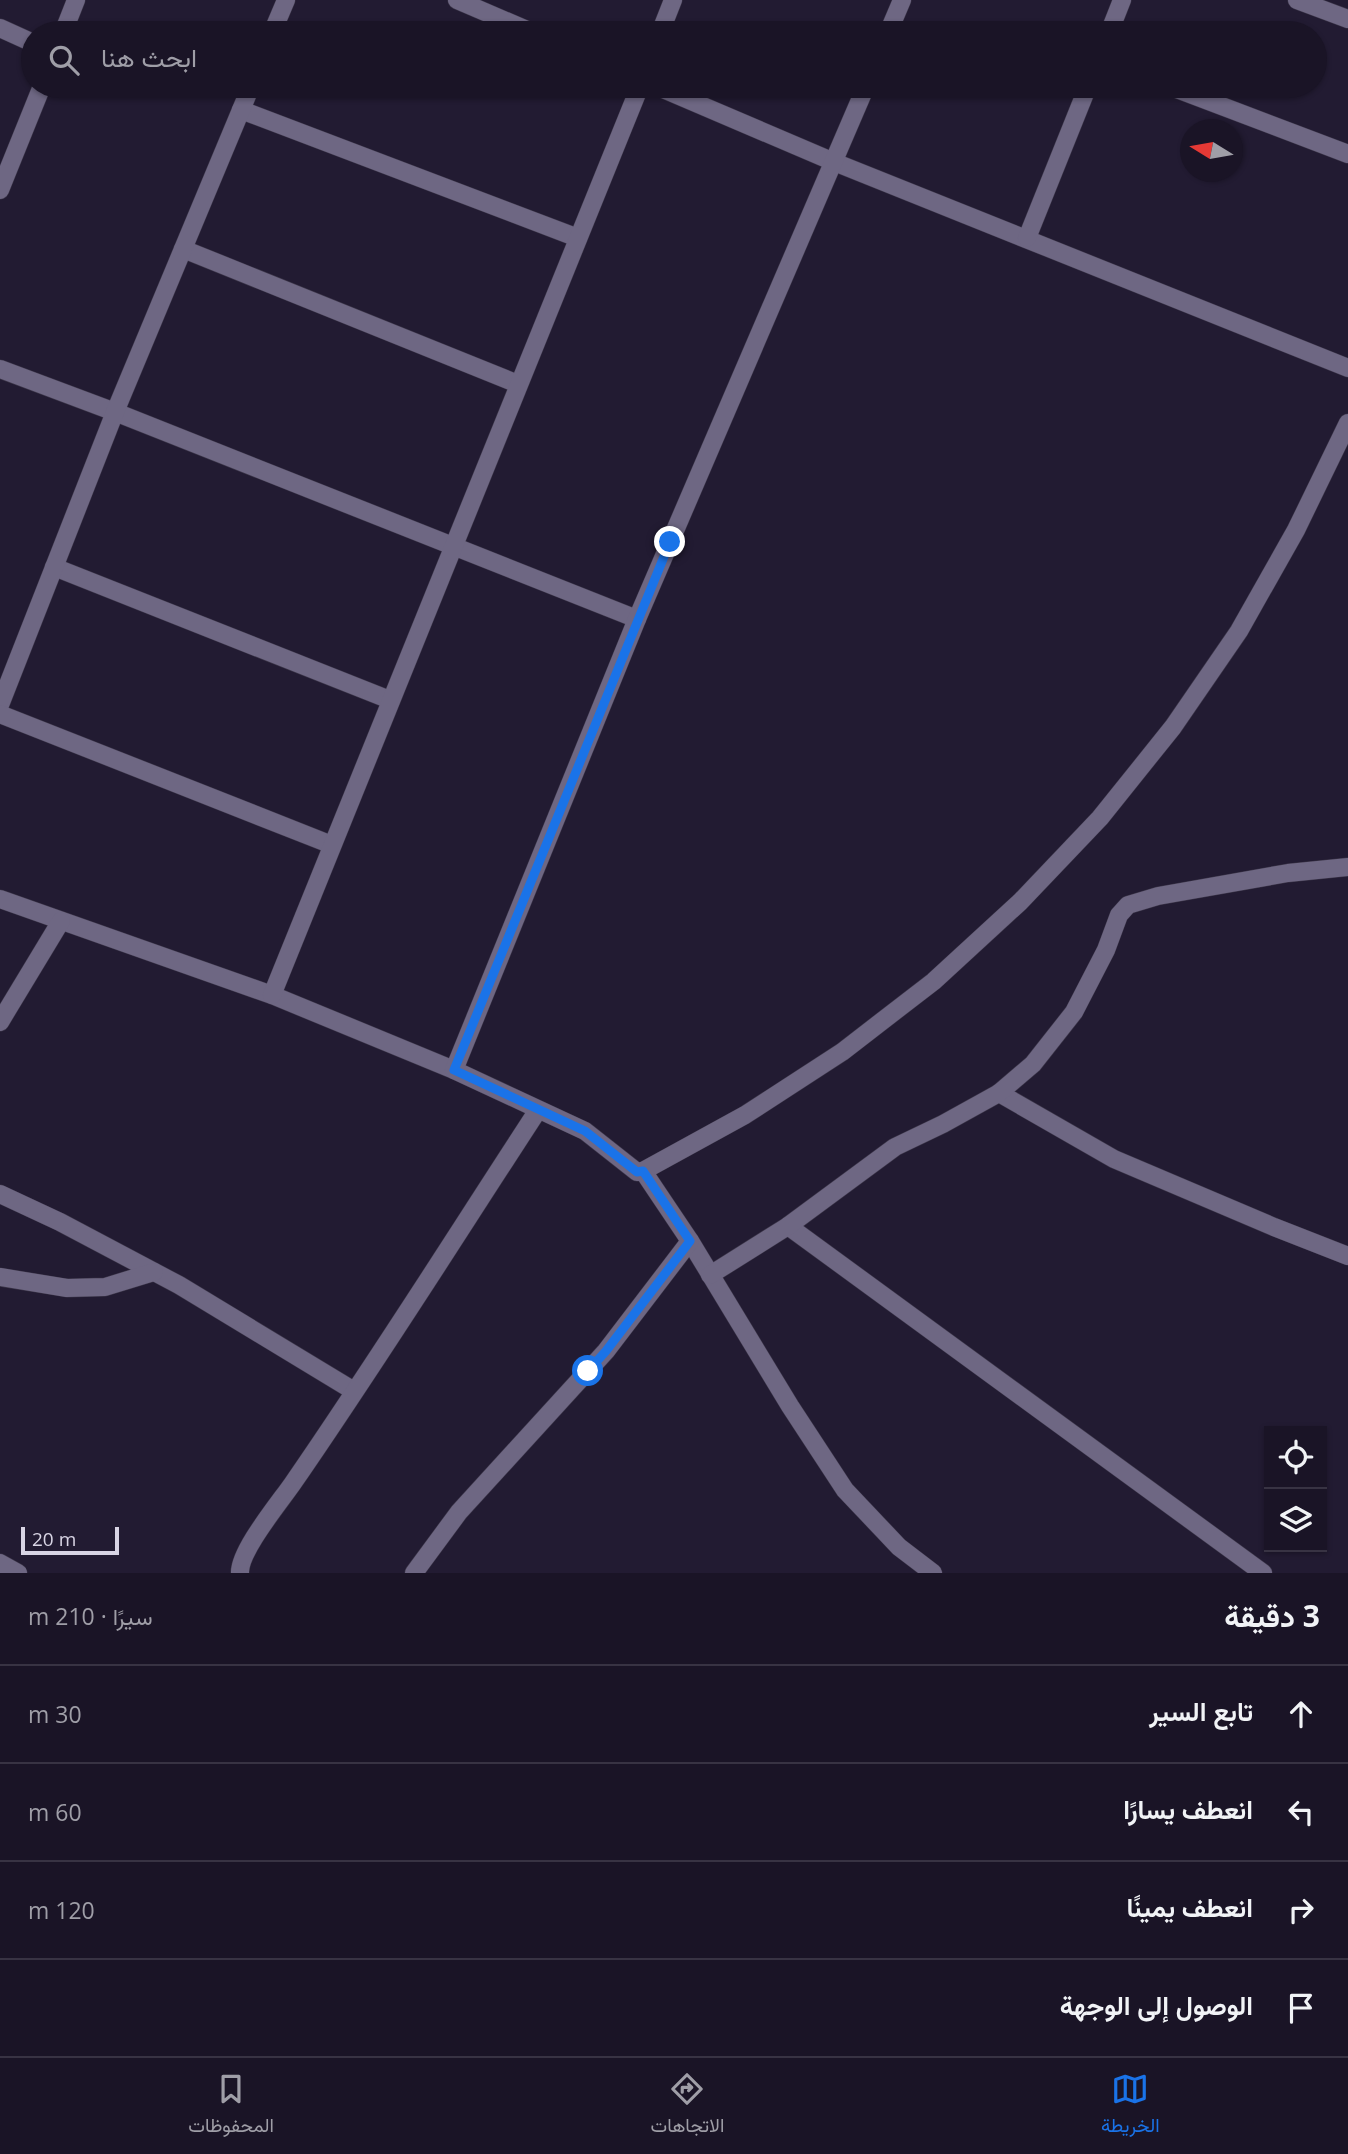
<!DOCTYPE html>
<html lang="ar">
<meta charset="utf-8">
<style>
body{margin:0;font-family:"Open Sans",Vazirmatn,sans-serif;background:#231d2e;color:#f1f3f6;direction:rtl}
.controls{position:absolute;right:21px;bottom:21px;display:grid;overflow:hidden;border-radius:0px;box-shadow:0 2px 5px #0004}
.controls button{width:63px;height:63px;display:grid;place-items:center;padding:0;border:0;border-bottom:2px solid #383343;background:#1a1426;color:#f1f3f6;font:35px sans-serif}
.compass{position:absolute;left:1180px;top:119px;width:63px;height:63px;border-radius:50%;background:#1a1426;box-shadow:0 2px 5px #0004;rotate:281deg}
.scale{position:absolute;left:21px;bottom:18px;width:98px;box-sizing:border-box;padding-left:7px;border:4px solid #d8d4e4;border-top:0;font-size:19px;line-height:24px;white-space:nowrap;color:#d8d4e4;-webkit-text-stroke:5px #221b32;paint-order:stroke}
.stop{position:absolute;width:21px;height:21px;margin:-16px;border:5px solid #1a73e8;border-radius:50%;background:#fff}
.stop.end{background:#1a73e8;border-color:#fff;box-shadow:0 2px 7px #0008}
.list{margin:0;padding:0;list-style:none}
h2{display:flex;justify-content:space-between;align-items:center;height:91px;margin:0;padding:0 28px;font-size:30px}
h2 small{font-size:23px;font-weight:400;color:#9f9ea7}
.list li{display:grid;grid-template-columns:46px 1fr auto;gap:21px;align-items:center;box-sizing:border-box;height:98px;padding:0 28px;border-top:2px solid #383343}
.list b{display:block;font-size:26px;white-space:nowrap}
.list em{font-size:23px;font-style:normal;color:#9f9ea7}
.icon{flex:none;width:38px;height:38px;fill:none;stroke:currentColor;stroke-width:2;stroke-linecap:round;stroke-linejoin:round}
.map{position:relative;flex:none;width:1348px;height:1573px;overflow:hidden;direction:ltr}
.search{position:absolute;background:#1a1426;box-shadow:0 2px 5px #0004;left:21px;right:21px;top:21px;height:77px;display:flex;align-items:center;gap:18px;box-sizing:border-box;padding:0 24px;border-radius:38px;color:#9f9ea7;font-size:26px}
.sheet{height:483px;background:#1a1426}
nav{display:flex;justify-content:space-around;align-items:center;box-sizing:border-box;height:98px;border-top:2px solid #383343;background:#1a1426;font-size:19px;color:#9f9ea7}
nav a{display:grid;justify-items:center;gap:4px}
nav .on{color:#1a73e8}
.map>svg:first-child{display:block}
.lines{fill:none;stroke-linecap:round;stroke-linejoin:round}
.minor-casing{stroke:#3d374a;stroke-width:19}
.minor{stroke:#6e6783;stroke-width:18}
.route{stroke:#1a73e8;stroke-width:9}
</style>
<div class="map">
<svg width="1348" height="1573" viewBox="0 0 1348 1573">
<rect width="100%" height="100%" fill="#221b32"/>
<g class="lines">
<g class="minor-casing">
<g id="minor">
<path d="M457,0L534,33"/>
<path d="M1297,0L1348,19"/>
<path d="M0,28L33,43"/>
<path d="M63,33L76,0"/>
<path d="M272,33L286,0"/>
<path d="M660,33L673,0"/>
<path d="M888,33L902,0"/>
<path d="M1109,33L1122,0"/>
<path d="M656,86L834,162L1348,368"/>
<path d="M1169,86L1348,154"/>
<path d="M241,110L578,238"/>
<path d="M0,190L42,86"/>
<path d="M1027,238L1088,86"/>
<path d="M183,249L518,384"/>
<path d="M0,369L115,412L637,619"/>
<path d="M54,567L390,700"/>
<path d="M0,705L115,412L251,86"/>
<path d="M0,714L332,845"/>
<path d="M0,899L272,995L454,1070L585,1131L637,1172L643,1171L690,1241L790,1406L845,1490L899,1547L933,1573"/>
<path d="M272,995L640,86"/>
<path d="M0,1022L61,921"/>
<path d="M454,1070L637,619L866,86"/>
<path d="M999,1093L1114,1159L1274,1227L1348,1256"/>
<path d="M643,1171L745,1115L842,1052L934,981L1020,902L1100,818L1173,727L1239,631L1296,530L1348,423"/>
<path d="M0,1194L60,1222L179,1285L354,1391"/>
<path d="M788,1226L1263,1573"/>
<path d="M710,1275L788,1226L895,1147L943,1124L999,1093L1033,1064L1074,1012L1106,950L1119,915L1128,905L1158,896L1288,873L1348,867"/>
<path d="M0,1277L67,1288L105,1287L154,1272"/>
<path d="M0,1563L18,1573"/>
<path d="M240,1573C239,1551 280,1502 293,1483C378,1360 457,1234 538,1110"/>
<path d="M414,1573L459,1512L606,1351L690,1241"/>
</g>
</g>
<use href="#minor" class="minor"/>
</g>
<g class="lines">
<path class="route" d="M588,1371L606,1351L690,1241L643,1171L637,1172L585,1131L454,1070L670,542"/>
</g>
</svg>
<div class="controls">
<button><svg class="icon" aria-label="locate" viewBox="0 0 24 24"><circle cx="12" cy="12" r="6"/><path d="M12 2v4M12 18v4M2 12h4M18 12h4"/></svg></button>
<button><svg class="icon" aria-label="layers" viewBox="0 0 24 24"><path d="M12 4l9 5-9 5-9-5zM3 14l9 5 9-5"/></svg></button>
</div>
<svg class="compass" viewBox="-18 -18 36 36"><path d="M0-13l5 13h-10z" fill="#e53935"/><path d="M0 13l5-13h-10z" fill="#9f9ea7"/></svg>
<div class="scale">20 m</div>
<div class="stop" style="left:588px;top:1371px"></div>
<div class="stop end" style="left:670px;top:542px"></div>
<div class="search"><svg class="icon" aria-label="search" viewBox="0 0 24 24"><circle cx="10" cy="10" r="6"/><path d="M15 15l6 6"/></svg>ابحث هنا</div>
</div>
<section class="sheet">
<h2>3 دقيقة<small>سيرًا · 210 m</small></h2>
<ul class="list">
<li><svg class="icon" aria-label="ahead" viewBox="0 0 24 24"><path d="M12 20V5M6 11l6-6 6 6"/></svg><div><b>تابع السير</b></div><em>30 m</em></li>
<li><svg class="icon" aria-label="left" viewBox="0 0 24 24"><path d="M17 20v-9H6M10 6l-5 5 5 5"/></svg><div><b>انعطف يسارًا</b></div><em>60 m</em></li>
<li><svg class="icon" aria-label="right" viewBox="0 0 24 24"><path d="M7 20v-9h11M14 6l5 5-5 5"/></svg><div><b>انعطف يمينًا</b></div><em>120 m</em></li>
<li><svg class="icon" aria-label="arrive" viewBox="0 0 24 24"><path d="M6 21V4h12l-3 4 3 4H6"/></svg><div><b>الوصول إلى الوجهة</b></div></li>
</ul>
</section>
<nav>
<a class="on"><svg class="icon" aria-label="map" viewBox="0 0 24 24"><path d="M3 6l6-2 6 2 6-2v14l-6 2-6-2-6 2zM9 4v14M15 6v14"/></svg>الخريطة</a>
<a><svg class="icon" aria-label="directions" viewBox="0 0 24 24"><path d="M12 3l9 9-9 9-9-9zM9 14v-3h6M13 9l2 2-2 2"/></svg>الاتجاهات</a>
<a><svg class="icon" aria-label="saved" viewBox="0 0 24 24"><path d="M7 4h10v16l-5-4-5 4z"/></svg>المحفوظات</a>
</nav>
